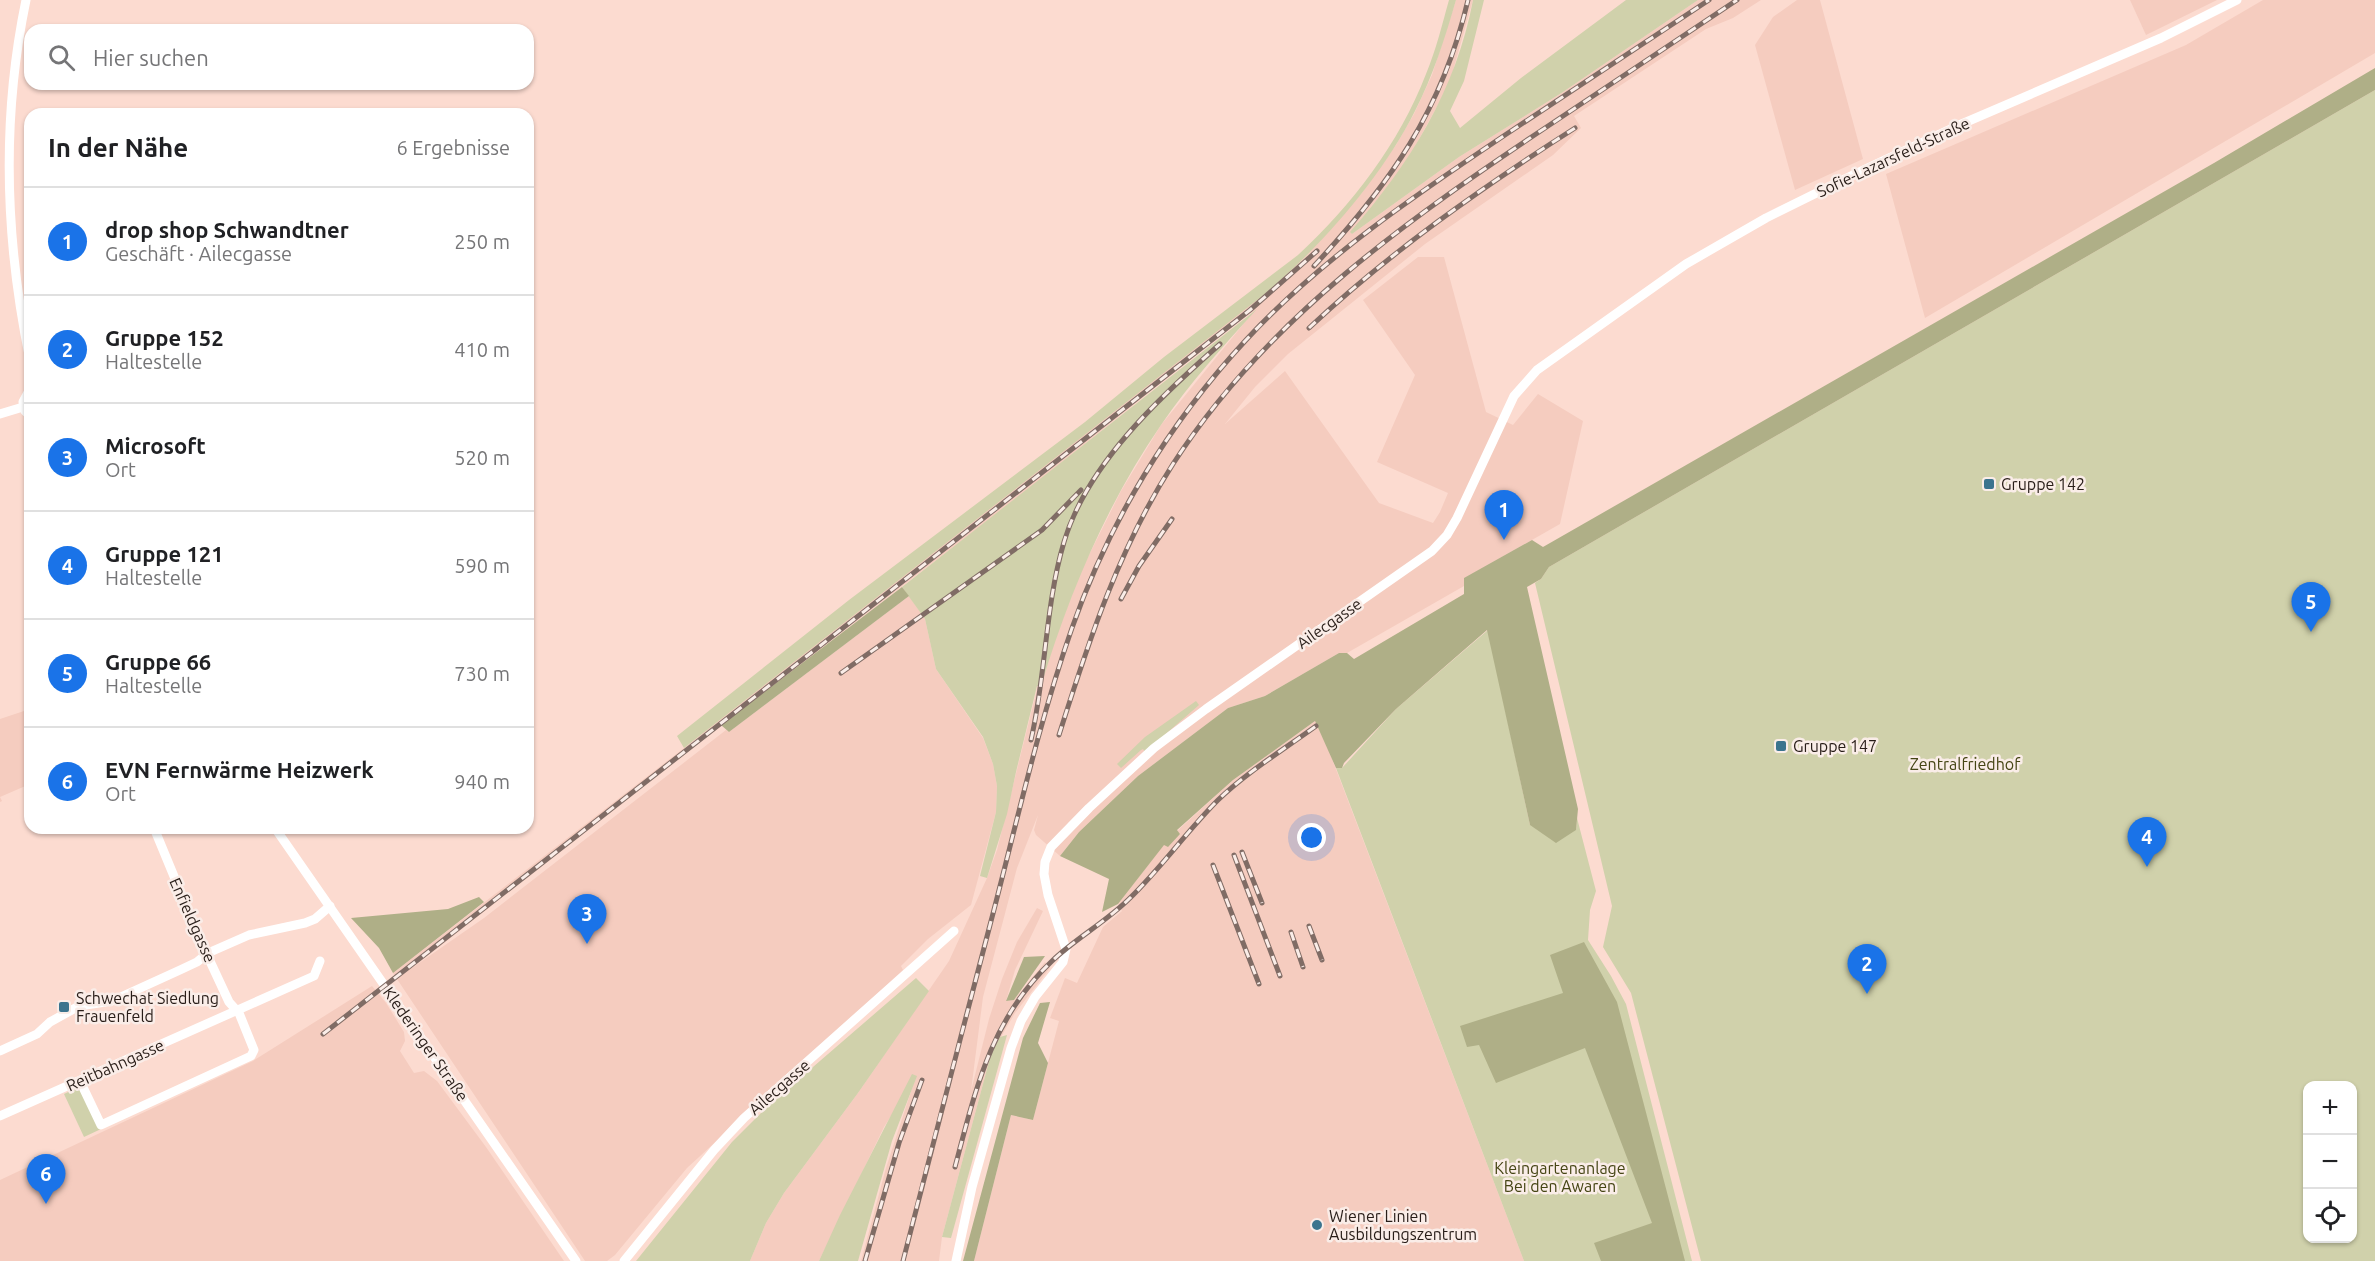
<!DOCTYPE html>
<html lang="de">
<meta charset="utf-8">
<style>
body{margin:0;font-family:Ubuntu,sans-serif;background:#f2f2f2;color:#202124}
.controls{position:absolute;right:18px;bottom:18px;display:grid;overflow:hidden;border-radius:12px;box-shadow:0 2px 4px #0004}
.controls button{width:54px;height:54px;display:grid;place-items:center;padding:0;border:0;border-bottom:2px solid #e0e0e0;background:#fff;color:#202124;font:30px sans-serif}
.you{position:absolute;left:1312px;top:838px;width:21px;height:21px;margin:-15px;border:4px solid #fff;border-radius:50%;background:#1a73e8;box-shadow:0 0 0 9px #1a73e833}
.badge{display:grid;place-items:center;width:39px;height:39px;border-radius:50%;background:#1a73e8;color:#fff;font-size:20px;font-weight:700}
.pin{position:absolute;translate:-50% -50px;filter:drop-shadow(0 2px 3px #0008)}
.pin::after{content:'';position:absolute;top:32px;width:21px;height:18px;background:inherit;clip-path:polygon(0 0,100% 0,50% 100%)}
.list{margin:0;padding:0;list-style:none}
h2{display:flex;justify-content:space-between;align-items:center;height:78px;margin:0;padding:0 24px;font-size:26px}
h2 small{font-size:20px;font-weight:400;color:#757577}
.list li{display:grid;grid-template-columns:39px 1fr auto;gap:18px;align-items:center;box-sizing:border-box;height:108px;padding:0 24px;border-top:2px solid #e0e0e0}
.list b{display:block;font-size:22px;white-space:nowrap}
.list p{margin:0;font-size:20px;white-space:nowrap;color:#757577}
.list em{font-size:20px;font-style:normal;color:#757577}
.icon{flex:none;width:33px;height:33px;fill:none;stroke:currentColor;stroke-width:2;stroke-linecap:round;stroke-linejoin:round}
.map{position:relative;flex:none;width:2375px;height:1261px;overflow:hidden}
.search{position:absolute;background:#fff;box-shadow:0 2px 4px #0004;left:24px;top:24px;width:510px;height:66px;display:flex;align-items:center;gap:15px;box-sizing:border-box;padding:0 21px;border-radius:18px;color:#757577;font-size:22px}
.panel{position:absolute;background:#fff;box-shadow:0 2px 4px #0004;left:24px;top:108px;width:510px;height:726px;border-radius:18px}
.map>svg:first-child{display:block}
.built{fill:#f5ccbf}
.green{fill:#d0d1ab;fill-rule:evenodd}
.forest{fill:#afaf87}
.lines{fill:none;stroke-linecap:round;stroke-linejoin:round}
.minor{stroke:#fff;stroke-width:9}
.rail-casing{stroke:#806c65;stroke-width:5}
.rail{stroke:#faede8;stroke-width:3;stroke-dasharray:9;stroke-linecap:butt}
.poi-dot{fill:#3b748e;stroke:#faede8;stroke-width:2}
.labels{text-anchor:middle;stroke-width:5;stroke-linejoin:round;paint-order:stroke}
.street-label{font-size:16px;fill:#281d18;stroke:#faede8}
.poi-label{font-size:16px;fill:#281d18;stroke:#faede8;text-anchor:start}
.park-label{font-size:16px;fill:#454514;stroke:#faede8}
</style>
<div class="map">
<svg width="2375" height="1261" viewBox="0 0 2375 1261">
<rect width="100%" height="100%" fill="#fcdbd0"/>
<g class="built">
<path d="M1456,0H1473L1449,85L1413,150L1394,179L1351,232L1352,234L1459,157L1563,92L1698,0H1761L1733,18L1706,29L1574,116L1581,128L1553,155L1425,244L1288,354L1255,387L1225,424L1285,371L1379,503L1433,523L1440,512L1448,493L1377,462L1415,375L1363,300L1418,257H1444L1486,412L1513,425L1538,394L1583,421L1560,524L1465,578L1464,586L1347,653H1339L1265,696L1228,708L1138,776L1079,832L1060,856L1036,835L1034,830L1038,815L1017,868L983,997L971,1091L989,1019L1002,979L1017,942L1037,908L1043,911L1015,970L1006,1001L1014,1000L1045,962L1050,968L1015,1013L991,1054L942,1237L939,1261H861L886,1168L916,1076L884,1127L819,1261H750L766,1223L784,1193L858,1093L949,961L987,878L997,850L1038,685L1080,573L1121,491L1161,425L1254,311L1230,328L1012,502L721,725L412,968L484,918L726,730L729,732L909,596L925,619L936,669L983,738L993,764L997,786L996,812L971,905L928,939L901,966L903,970L687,1168L615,1255L607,1261H585L393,973L684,748L1278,282L1305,257L1361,194L1396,145L1414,114L1432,75Z"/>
<path d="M1797,0H1820L1863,159L1795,190L1755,45L1773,17Z"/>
<path d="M2130,0H2217L2146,35Z"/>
<path d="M2263,0H2375V53L1925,318L1886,174L2186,45Z"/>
<path d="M30,709V784L0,797L2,801L0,802V719Z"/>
<path d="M1315,721L1329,751L1524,1261H974L1011,1115L1033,1120L1059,1021L1050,1018L1065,978L1077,983L1103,927L1122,911L1118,904L1164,844L1180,834L1177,831L1233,780Z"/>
<path d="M372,986L386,1003L404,1032L405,1041L400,1051L414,1073L424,1071L437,1081L486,1147L564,1261H0V1180L253,1061Z"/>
</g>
<g class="green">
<path d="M1449,0H1456C1445,38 1433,76 1415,111C1381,179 1319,249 1261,297L684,748L677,736L849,600L1085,422L1164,357L1298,255C1352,205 1399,144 1426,74C1436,50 1442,25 1449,0Z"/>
<path d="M1473,0H1484L1464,81L1450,111L1460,128L1521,78L1626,0H1698L1563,92L1459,157L1352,234L1350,232C1410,164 1456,90 1473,0Z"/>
<path d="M2375,90V1261H1701L1631,993L1603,947L1612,906L1535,583L1541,579L1549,567ZM2308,1086H2352V1238H2308Z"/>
<path d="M1257,309C1223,346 1189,384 1161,425C1106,505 1069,594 1041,686H1037L1016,772L1007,814L987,878L980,876L996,812L997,786L993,764L983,737L936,669L925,619L902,587Z"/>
<path d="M1488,630L1530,825L1576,830L1577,818L1596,891L1590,910L1588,940L1611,976L1626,1004L1692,1261H1524L1336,768H1342L1396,709Z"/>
<path d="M1196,701L1199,705L1145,752L1143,749L1141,750L1121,768L1117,764L1145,737Z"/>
<path d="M916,978L929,991L858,1093L784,1193L766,1223L750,1261H636L732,1142L769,1105Z"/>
<path d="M1007,1035L951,1238L942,1237L991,1054L1000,1037Z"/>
<path d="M912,1074L917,1076L892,1141L858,1261H819L840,1215Z"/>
<path d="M81,1086L101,1129L84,1137L64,1094Z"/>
</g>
<g class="forest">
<path d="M2375,68V90L1549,567L1541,579L1527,587L1578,809L1576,830L1556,843L1530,825L1487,630L1396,709L1344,763L1342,768H1336L1315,721L1233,780L1177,830L1180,834L1168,847L1164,845L1118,904L1102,912L1109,879L1060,856L1079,832L1138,776L1228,708L1265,696L1339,653H1347L1354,659L1464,594V578L1532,540L1543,547L2214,163Z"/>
<path d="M902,587L909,596L729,732L721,725Z"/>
<path d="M479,897L484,902L393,973L379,948L351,918L448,909Z"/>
<path d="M1584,942L1617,1002L1685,1261H1601L1594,1243L1652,1223L1585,1048L1496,1083L1479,1045L1467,1047L1460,1026L1563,993L1550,955Z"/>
<path d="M1045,956L1014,1000L1006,1001L1024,957Z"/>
<path d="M1050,1002L1038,1043L1048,1063L1033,1120L1011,1115L974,1261H963L1023,1038L1040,1003Z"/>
</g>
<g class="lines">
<g class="minor">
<path d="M26,0C1,120 5,240 30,360"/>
<path d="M30,389L23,402L25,411L30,416"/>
<path d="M0,414L23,407"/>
<path d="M275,828L576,1261"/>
<path d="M0,1051L37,1034L50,1022L79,1006L112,1001L180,970L197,962L208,953L249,935L305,923L315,919L330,906"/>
<path d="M80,1081L101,1125L251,1056L254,1050L239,1013L229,1002L202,944L154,828"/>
<path d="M0,1116L314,976L320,961"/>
<path d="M624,1261L714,1150L744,1118L954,931"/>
<path d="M956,1261L972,1187L1011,1048L1021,1021L1035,997L1063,962L1066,949L1048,895L1044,874L1045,862L1051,847L1089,808L1154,748L1206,709L1432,551L1447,535L1457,518L1514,396L1537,370L1686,264L1766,218L1855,174L1957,126L2161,38L2237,0"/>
</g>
<g class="rail-casing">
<g id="rail">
<path d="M1314,266C1390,184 1442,111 1468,0"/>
<path d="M1309,328C1390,252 1481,188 1575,128"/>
<path d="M1121,599L1139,566L1172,519"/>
<path d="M841,673L1042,530L1081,490"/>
<path d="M1059,735C1089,640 1119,548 1173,464C1267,318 1410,218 1551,124C1613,83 1675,41 1737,0"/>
<path d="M1031,740C1046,675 1045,606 1064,542C1087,464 1161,396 1220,344"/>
<path d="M1242,852L1262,903"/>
<path d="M1234,855L1280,976"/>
<path d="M1213,865L1259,984"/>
<path d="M1309,926L1322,960"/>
<path d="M1291,932L1303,967"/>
<path d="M323,1034L1250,310L1317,251"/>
<path d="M955,1167C976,1088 991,1019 1052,961C1076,938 1106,922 1130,898C1161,868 1187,831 1218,800C1247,772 1283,750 1316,726"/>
<path d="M865,1261L899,1143L922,1080"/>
<path d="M903,1261C931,1149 961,1037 990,925C1016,826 1038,725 1072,628C1109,522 1169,423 1246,340C1321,259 1414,196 1505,135C1573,90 1641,45 1709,0"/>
</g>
</g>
<use href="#rail" class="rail"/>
</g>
<g class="poi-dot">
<rect x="1983" y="478" width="12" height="12" rx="3"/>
<rect x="1775" y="740" width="12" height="12" rx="3"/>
<rect x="58" y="1001" width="12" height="12" rx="3"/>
<circle cx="1317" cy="1225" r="6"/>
</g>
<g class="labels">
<g class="street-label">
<text transform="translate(1893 157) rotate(-25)" y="6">Sofie-Lazarsfeld-Straße</text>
<text transform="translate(1329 623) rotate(-35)" y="6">Ailecgasse</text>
<text transform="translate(193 920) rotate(66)" y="6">Enfieldgasse</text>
<text transform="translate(426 1044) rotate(55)" y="6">Klederinger Straße</text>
<text transform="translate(115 1065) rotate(-24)" y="6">Reitbahngasse</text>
<text transform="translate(779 1087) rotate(-41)" y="6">Ailecgasse</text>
</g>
<g class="poi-label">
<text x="2001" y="490">Gruppe 142</text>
<text x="1793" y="752">Gruppe 147</text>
<text x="76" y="1004">Schwechat Siedlung<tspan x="76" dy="18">Frauenfeld</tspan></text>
<text x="1329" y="1222">Wiener Linien<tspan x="1329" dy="18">Ausbildungszentrum</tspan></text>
</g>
<g class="park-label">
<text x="1965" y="770">Zentralfriedhof</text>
<text x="1560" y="1174">Kleingartenanlage<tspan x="1560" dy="18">Bei den Awaren</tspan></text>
</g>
</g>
</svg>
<div class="controls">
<button>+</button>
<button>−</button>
<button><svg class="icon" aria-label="locate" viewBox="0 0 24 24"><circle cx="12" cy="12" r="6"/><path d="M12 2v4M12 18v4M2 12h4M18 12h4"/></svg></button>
</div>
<div class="you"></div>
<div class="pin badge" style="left:1504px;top:540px">1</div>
<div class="pin badge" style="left:1867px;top:994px">2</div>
<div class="pin badge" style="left:587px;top:944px">3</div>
<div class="pin badge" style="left:2147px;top:867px">4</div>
<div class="pin badge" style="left:2311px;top:632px">5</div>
<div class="pin badge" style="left:46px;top:1204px">6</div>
<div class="search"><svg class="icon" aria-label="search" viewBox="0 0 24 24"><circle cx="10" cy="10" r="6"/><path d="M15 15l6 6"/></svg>Hier suchen</div>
<section class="panel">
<h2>In der Nähe<small>6 Ergebnisse</small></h2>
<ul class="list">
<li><span class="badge">1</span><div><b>drop shop Schwandtner</b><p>Geschäft · Ailecgasse</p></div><em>250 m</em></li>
<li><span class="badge">2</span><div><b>Gruppe 152</b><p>Haltestelle</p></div><em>410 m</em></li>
<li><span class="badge">3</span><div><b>Microsoft</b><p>Ort</p></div><em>520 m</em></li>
<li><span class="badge">4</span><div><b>Gruppe 121</b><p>Haltestelle</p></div><em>590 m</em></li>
<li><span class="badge">5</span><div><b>Gruppe 66</b><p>Haltestelle</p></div><em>730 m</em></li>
<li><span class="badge">6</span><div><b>EVN Fernwärme Heizwerk</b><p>Ort</p></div><em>940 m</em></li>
</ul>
</section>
</div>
